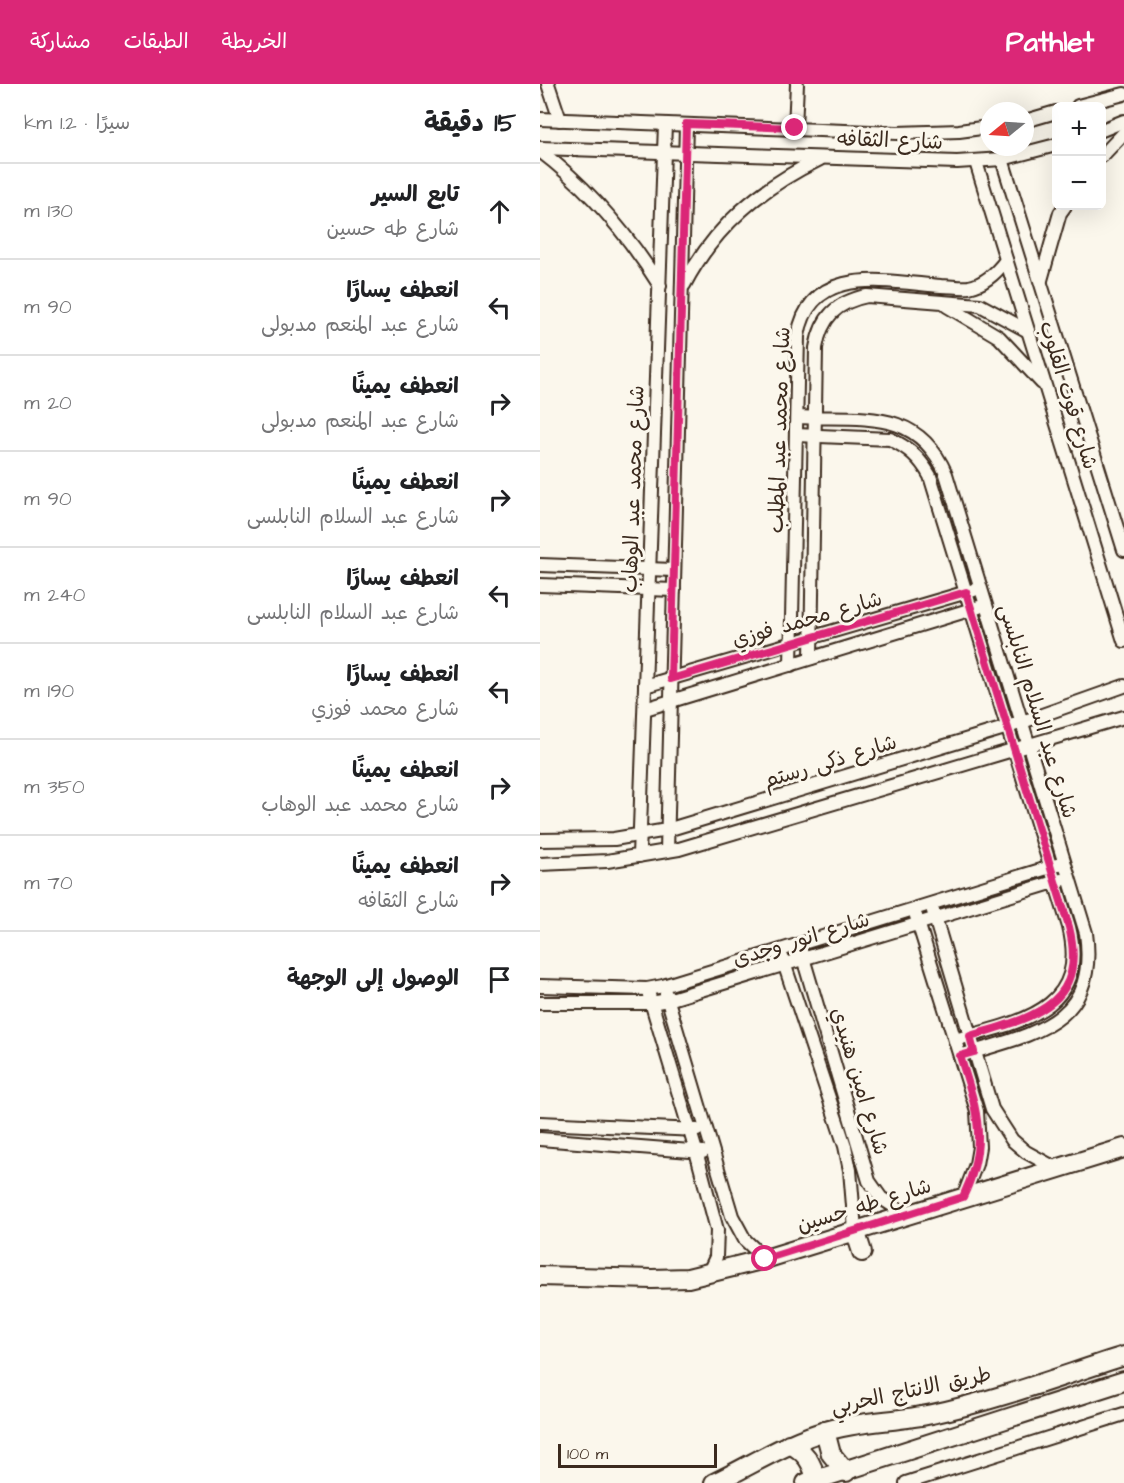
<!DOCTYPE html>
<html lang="ar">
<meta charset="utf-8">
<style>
body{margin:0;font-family:"Architects Daughter","Playpen Sans Arabic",sans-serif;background:#f2f2f2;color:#202124;direction:rtl}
.controls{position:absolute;right:18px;top:18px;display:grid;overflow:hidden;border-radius:9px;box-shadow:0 6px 24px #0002}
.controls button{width:54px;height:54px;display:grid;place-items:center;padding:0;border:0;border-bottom:2px solid #e0e0e0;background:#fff;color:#202124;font:30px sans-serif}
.compass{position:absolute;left:440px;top:18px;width:54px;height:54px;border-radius:50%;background:#fff;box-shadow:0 6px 24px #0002;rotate:252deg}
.scale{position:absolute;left:18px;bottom:15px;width:159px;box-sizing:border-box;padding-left:6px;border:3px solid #3b2a1e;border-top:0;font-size:16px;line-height:21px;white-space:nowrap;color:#3b2a1e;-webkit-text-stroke:4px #fbf7ec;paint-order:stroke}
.stop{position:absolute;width:18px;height:18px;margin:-14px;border:4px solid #db2777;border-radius:50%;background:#fff}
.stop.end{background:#db2777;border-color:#fff;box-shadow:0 2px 6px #0008}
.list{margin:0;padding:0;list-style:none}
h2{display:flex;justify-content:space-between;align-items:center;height:78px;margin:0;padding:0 24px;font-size:26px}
h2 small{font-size:20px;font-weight:400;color:#757577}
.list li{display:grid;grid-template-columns:39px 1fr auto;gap:18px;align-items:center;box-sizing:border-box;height:96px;padding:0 24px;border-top:2px solid #e0e0e0}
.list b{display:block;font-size:22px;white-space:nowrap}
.list p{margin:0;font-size:20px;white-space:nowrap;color:#757577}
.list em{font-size:20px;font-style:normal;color:#757577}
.icon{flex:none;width:33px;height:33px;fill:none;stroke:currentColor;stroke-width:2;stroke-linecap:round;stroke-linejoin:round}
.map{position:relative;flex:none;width:584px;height:1399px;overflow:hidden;direction:ltr}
header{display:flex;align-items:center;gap:36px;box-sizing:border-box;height:84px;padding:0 30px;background:#db2777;color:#fff}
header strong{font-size:28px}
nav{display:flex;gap:33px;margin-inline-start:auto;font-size:21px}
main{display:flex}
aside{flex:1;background:#fff}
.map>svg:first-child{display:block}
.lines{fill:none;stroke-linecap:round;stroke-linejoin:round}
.street-casing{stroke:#3b2a1e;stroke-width:16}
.secondary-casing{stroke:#3b2a1e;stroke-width:22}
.street{stroke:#fbf7ec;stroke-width:12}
.secondary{stroke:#fbf7ec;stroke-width:18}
.route{stroke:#db2777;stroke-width:8}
.labels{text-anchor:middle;stroke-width:6;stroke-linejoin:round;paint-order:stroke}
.street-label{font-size:21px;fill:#3b2a1e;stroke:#fbf7ec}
</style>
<header>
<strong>Pathlet</strong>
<nav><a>الخريطة</a><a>الطبقات</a><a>مشاركة</a></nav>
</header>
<main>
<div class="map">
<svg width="584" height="1399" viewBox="0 0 584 1399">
<rect width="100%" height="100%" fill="#fbf7ec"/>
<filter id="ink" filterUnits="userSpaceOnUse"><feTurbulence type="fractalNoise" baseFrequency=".0167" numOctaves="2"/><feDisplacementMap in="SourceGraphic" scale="12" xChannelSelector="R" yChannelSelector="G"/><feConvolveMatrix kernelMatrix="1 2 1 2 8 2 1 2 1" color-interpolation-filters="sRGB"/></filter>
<g filter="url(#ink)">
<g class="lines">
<g class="street-casing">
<g id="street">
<path d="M8,0L20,36"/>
<path d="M538,22L584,10"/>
<path d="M0,35L357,49L419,47L449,43"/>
<path d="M485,37L516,28"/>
<path d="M255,44L257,0"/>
<path d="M562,46L584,37"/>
<path d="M0,64L417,78L462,75L516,61"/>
<path d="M0,67C50,105 87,149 120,202"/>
<path d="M562,72L584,49"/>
<path d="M462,75L584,466"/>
<path d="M436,78L584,557"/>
<path d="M501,196L520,129L525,122"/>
<path d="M144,201C175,142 220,104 280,75"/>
<path d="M407,222L459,253L502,299"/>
<path d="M257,333C320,336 377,322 406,390L546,849C559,943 489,950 420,972"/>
<path d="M256,351L350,355C369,364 380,374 390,392L529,843C550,928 477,938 415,956"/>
<path d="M0,481L134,486"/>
<path d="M0,501L134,506"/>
<path d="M271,574L276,264C281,234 296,218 327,212L440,221L488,247"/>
<path d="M251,581L258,252C270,179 348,198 401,202C410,202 421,204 429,203C445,200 457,188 466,176"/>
<path d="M105,602L434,506"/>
<path d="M105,625L439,523"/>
<path d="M0,756L74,755L127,746L468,643L584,602"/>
<path d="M127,767L146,41"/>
<path d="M99,772L125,40"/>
<path d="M0,780L67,777L139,765L584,633"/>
<path d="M393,827L452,1025L472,1056L486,1068L517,1085"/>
<path d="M376,832L437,1027L439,1063L436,1080L423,1114"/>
<path d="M261,867L329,1097L341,1114L366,1130"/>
<path d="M242,873L305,1062L310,1086L315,1146"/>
<path d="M0,902L107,905L123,902L517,781"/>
<path d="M126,910L192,1132L205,1156L225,1175"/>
<path d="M109,911L156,1067L177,1146L176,1173L168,1190"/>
<path d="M0,919H111L128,916L521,796"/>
<path d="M0,1039L157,1046"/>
<path d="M0,1055L163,1068"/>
<path d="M366,1399L584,1330"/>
</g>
</g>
<g class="secondary-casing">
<g id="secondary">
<path d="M315,1146L322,1168"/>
<path d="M0,1192L112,1195L148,1194L225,1175L584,1064"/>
<path d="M285,1347L291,1370L306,1388"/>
<path d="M249,1360C265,1367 273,1379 276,1397"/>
<path d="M174,1399C208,1383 240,1362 276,1350C314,1337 354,1338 392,1330C458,1316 521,1292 584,1272"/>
<path d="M266,1399L584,1297"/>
</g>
</g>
<use href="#street" class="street"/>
<use href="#secondary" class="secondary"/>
</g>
</g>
<g class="lines" filter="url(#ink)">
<path class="route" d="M225,1175L423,1113C449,1059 437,1026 420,972L434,968L430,952C489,934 549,923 529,843L426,508L131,595L146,40L255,44"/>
</g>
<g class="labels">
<g class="street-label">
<text transform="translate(350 56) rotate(2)" y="7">شارع الثقافه</text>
<text transform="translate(529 311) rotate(73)" y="7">شارع قوت القلوب</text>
<text transform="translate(239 346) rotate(-88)" y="7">شارع محمد عبد المطلب</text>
<text transform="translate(93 405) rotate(-88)" y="7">شارع محمد عبد الوهاب</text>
<text transform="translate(267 535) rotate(-16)" y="7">شارع محمد فوزي</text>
<text transform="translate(498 627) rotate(73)" y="7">شارع عبد السلام النابلسى</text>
<text transform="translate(290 677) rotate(-17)" y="7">شارع ذكى رستم</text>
<text transform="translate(261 855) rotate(-17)" y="7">شارع انور وجدى</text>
<text transform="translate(320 997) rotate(73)" y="7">شارع امين هنيدي</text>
<text transform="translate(324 1121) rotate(-17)" y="7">شارع طه حسين</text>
<text transform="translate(371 1306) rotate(-12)" y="7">طريق الانتاج الحربي</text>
</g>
</g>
</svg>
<div class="controls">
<button>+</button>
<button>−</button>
</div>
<svg class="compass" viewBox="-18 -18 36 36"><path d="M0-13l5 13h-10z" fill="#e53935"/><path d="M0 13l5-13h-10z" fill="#757577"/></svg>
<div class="scale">100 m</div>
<div class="stop" style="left:225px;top:1175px"></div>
<div class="stop end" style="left:255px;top:44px"></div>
</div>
<aside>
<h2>15 دقيقة<small>سيرًا · 1.2 km</small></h2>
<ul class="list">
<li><svg class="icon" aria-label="ahead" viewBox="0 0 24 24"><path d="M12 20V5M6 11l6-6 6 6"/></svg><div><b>تابع السير</b><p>شارع طه حسين</p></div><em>130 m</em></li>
<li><svg class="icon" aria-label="left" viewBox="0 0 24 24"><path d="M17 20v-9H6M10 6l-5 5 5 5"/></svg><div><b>انعطف يسارًا</b><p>شارع عبد المنعم مدبولى</p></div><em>90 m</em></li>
<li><svg class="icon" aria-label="right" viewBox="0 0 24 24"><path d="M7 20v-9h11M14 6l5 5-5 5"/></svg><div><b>انعطف يمينًا</b><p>شارع عبد المنعم مدبولى</p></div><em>20 m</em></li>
<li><svg class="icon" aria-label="right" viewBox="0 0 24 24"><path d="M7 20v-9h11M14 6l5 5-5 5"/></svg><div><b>انعطف يمينًا</b><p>شارع عبد السلام النابلسى</p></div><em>90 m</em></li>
<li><svg class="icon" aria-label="left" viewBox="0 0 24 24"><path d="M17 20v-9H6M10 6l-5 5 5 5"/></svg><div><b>انعطف يسارًا</b><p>شارع عبد السلام النابلسى</p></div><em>240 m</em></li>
<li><svg class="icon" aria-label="left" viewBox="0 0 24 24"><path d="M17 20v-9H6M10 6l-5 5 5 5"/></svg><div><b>انعطف يسارًا</b><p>شارع محمد فوزي</p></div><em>190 m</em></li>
<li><svg class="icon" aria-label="right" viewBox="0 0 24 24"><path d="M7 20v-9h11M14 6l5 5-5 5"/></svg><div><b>انعطف يمينًا</b><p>شارع محمد عبد الوهاب</p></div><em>350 m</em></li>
<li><svg class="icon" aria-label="right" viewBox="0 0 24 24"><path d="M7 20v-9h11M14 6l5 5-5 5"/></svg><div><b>انعطف يمينًا</b><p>شارع الثقافه</p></div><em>70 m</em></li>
<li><svg class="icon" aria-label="arrive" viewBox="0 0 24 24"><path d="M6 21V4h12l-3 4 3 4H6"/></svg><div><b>الوصول إلى الوجهة</b></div></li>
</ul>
</aside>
</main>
